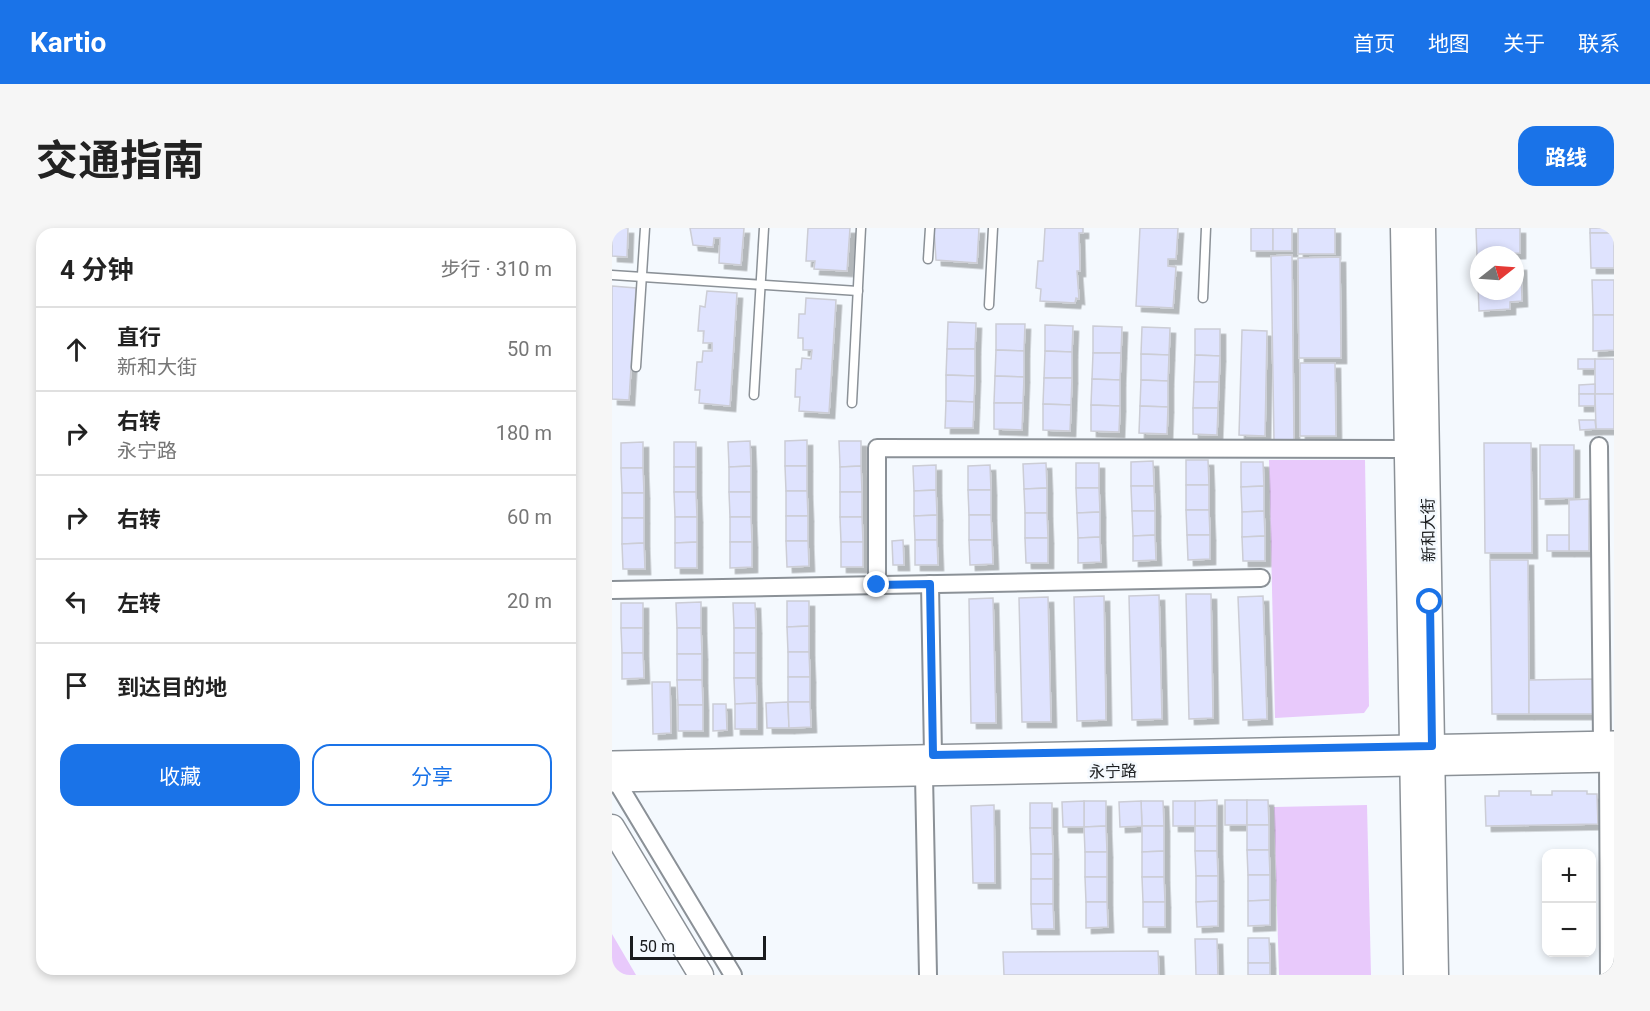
<!DOCTYPE html>
<html lang="zh">
<meta charset="utf-8">
<style>
body{margin:0;font-family:Roboto,"Noto Sans SC",sans-serif;background:#f6f6f6;color:#222}
.controls{position:absolute;right:18px;bottom:18px;display:grid;overflow:hidden;border-radius:12px;box-shadow:0 3px 9px #0003}
.controls button{width:54px;height:54px;display:grid;place-items:center;padding:0;border:0;border-bottom:2px solid #e0e0e0;background:#fff;color:#222;font:30px sans-serif}
.compass{position:absolute;left:858px;top:18px;width:54px;height:54px;border-radius:50%;background:#fff;box-shadow:0 3px 9px #0003;rotate:73deg}
.scale{position:absolute;left:18px;bottom:15px;width:136px;box-sizing:border-box;padding-left:6px;border:3px solid #1a1c1e;border-top:0;font-size:16px;line-height:21px;white-space:nowrap;color:#1a1c1e;-webkit-text-stroke:4px #f4f9fe;paint-order:stroke}
.stop{position:absolute;width:18px;height:18px;margin:-14px;border:4px solid #1a73e8;border-radius:50%;background:#fff}
.stop.end{background:#1a73e8;border-color:#fff;box-shadow:0 2px 6px #0008}
.list{margin:0;padding:0;list-style:none}
h2{display:flex;justify-content:space-between;align-items:center;height:78px;margin:0;padding:0 24px;font-size:26px}
h2 small{font-size:20px;font-weight:400;color:#767676}
.list li{display:grid;grid-template-columns:39px 1fr auto;gap:18px;align-items:center;box-sizing:border-box;height:84px;padding:0 24px;border-top:2px solid #e0e0e0}
.list b{display:block;font-size:22px;white-space:nowrap}
.list p{margin:0;font-size:20px;white-space:nowrap;color:#767676}
.list em{font-size:20px;font-style:normal;color:#767676}
.actions{display:flex;gap:12px;padding:18px 24px}
.actions a{flex:1;padding:14px 0;border:2px solid #1a73e8;border-radius:18px;text-align:center;font-size:21px;color:#1a73e8}
.actions .main{background:#1a73e8;color:#fff}
.icon{flex:none;width:33px;height:33px;fill:none;stroke:currentColor;stroke-width:2;stroke-linecap:round;stroke-linejoin:round}
.map{position:relative;flex:none;width:1002px;height:747px;overflow:hidden;border-radius:18px}
header{display:flex;align-items:center;gap:36px;box-sizing:border-box;height:84px;padding:0 30px;background:#1a73e8;color:#fff}
header strong{font-size:28px}
nav{display:flex;gap:33px;margin-inline-start:auto;font-size:21px}
.intro{display:flex;align-items:center;justify-content:space-between;box-sizing:border-box;height:144px;padding:0 36px}
h1{margin:0;font-size:42px}
.button{padding:15px 27px;border-radius:18px;background:#1a73e8;color:#fff;font-size:21px;font-weight:700}
main{display:flex;gap:36px;padding:0 36px}
aside{flex:1;background:#fff;border-radius:18px;box-shadow:0 3px 9px #0003}
.map>svg:first-child{display:block}
.green{fill:#e8c9fb}
.building{fill:#dfe3fe;stroke:#cccdd5;stroke-width:1.5;filter:url(#shadow)}
.lines{fill:none;stroke-linecap:round;stroke-linejoin:round}
.service-casing{stroke:#8b9197;stroke-width:11}
.minor-casing{stroke:#8b9197;stroke-width:20}
.tertiary-casing{stroke:#8b9197;stroke-width:24}
.secondary-casing{stroke:#8b9197;stroke-width:27}
.service{stroke:#fff;stroke-width:8}
.minor{stroke:#fff;stroke-width:16}
.tertiary{stroke:#fff;stroke-width:21}
.secondary{stroke:#fff;stroke-width:24}
.route{stroke:#1a73e8;stroke-width:8}
.labels{text-anchor:middle;stroke-width:5;stroke-linejoin:round;paint-order:stroke}
.street-label{font-size:16px;fill:#1a1c1e;stroke:#f4f9fe}
</style>
<header>
<strong>Kartio</strong>
<nav><a>首页</a><a>地图</a><a>关于</a><a>联系</a></nav>
</header>
<div class="intro"><h1>交通指南</h1><a class="button">路线</a></div>
<main>
<aside>
<h2>4 分钟<small>步行 · 310 m</small></h2>
<ul class="list">
<li><svg class="icon" aria-label="ahead" viewBox="0 0 24 24"><path d="M12 20V5M6 11l6-6 6 6"/></svg><div><b>直行</b><p>新和大街</p></div><em>50 m</em></li>
<li><svg class="icon" aria-label="right" viewBox="0 0 24 24"><path d="M7 20v-9h11M14 6l5 5-5 5"/></svg><div><b>右转</b><p>永宁路</p></div><em>180 m</em></li>
<li><svg class="icon" aria-label="right" viewBox="0 0 24 24"><path d="M7 20v-9h11M14 6l5 5-5 5"/></svg><div><b>右转</b></div><em>60 m</em></li>
<li><svg class="icon" aria-label="left" viewBox="0 0 24 24"><path d="M17 20v-9H6M10 6l-5 5 5 5"/></svg><div><b>左转</b></div><em>20 m</em></li>
<li><svg class="icon" aria-label="arrive" viewBox="0 0 24 24"><path d="M6 21V4h12l-3 4 3 4H6"/></svg><div><b>到达目的地</b></div></li>
</ul>
<div class="actions"><a class="main">收藏</a><a>分享</a></div>
</aside>
<div class="map">
<svg width="1002" height="747" viewBox="0 0 1002 747">
<defs>
<filter id="shadow"><feDropShadow dx="5.5" dy="5.5" stdDeviation="0" flood-color="#0004"/></filter>
</defs>
<rect width="100%" height="100%" fill="#f4f9fe"/>
<g class="green">
<path d="M657,232H753L757,478L752,485L663,490Z"/>
<path d="M755,577L759,747H667L662,579Z"/>
<path d="M0,706L24,747H0Z"/>
</g>
<g class="building">
<path d="M0,0H16L15,29L0,28Z"/>
<path d="M78,0H132L129,37L107,35L108,10H102L101,19L81,17Z"/>
<path d="M196,0H238L235,43L202,41L203,33H194Z"/>
<path d="M322,0H367L365,35L324,32Z"/>
<path d="M433,0H471V5H467L468,43H465L467,71L464,70L463,75L428,73L429,61L424,60L426,33H431Z"/>
<path d="M528,0H566L564,31H556V38L564,39L561,80L524,78Z"/>
<rect x="639" y="0" width="22" height="23"/>
<rect x="661" y="0" width="19" height="23"/>
<rect x="686" y="0" width="37" height="26"/>
<path d="M864,0H908V25L867,27V63H903V37H909L910,73L898,74V81L867,83Z"/>
<rect x="978" y="0" width="24" height="5"/>
<path d="M978,5H1002V40H979Z"/>
<path d="M680,27L682,213H662L659,28Z"/>
<path d="M728,29L729,130H687L686,30Z"/>
<path d="M980,52H1002V87H981Z"/>
<path d="M0,58L24,60L17,172L0,171Z"/>
<path d="M95,63L125,65L118,178L87,175L88,162H83L85,134H90L91,123H100V115H91L92,103H86L88,78L93,79Z"/>
<path d="M194,70L224,72L217,185L187,183L188,169H183L184,141H189L190,130L199,131L200,122H191V110H186L187,86H193Z"/>
<path d="M981,87H1002V122L981,123Z"/>
<path d="M336,94L364,95L363,121H335Z"/>
<path d="M384,96H413L412,123L384,122Z"/>
<path d="M433,97L461,98L460,124L433,123Z"/>
<path d="M481,98L510,99L509,125H481Z"/>
<path d="M530,99L558,100L557,127L529,126Z"/>
<path d="M583,101H608V128L583,127Z"/>
<path d="M630,102L655,103L653,208L627,207Z"/>
<path d="M335,121H363V148L334,147Z"/>
<path d="M384,122L412,123V149L383,148Z"/>
<path d="M433,123L460,124V150H432Z"/>
<path d="M481,125H509L508,152L480,151Z"/>
<path d="M529,126L557,127L556,153L529,152Z"/>
<path d="M583,127L608,128L607,154H582Z"/>
<rect x="966" y="131" width="17" height="10"/>
<rect x="983" y="131" width="19" height="35"/>
<path d="M688,135H723L724,208H688Z"/>
<path d="M334,147L363,148L362,174L334,173Z"/>
<path d="M383,148L412,149L411,175H382Z"/>
<path d="M432,150H460L459,177L431,176Z"/>
<path d="M480,151L508,152V178L479,177Z"/>
<path d="M529,152L556,153V179L528,178Z"/>
<path d="M582,154H607L606,180H581Z"/>
<path d="M983,156V166H967V157Z"/>
<rect x="967" y="166" width="16" height="12"/>
<path d="M983,166H1002V201H984Z"/>
<path d="M334,173L362,174L361,200H333Z"/>
<path d="M382,175H411L410,202L382,201Z"/>
<path d="M431,176L459,177L458,203L431,202Z"/>
<path d="M479,177L508,178L507,204L479,203Z"/>
<path d="M528,178L556,179L555,206L527,205Z"/>
<path d="M581,180H606L605,207L581,206Z"/>
<path d="M967,192H983L984,201L968,202Z"/>
<path d="M195,212V238H173V213Z"/>
<path d="M138,213L139,238L117,239L116,214Z"/>
<path d="M227,213H249V238L228,239Z"/>
<path d="M31,214V240H9V215Z"/>
<rect x="62" y="214" width="22" height="25"/>
<path d="M872,215H919L920,325H873Z"/>
<path d="M928,217H962V270L928,271Z"/>
<path d="M574,232H596L597,257H574Z"/>
<path d="M541,233L542,258H519V234Z"/>
<path d="M629,234H651L652,258L629,259Z"/>
<path d="M434,235L435,260L412,261L411,236Z"/>
<rect x="464" y="235" width="23" height="25"/>
<path d="M324,237V262L302,263L301,238Z"/>
<path d="M378,237L379,262H356V238Z"/>
<path d="M139,238V264H117V239Z"/>
<path d="M173,238H195V263H174Z"/>
<path d="M249,238L250,264H228V239Z"/>
<rect x="62" y="239" width="22" height="25"/>
<path d="M9,240H31L32,265H10Z"/>
<rect x="574" y="257" width="23" height="25"/>
<path d="M519,258H542L543,283H520Z"/>
<path d="M652,258V283L630,284L629,259Z"/>
<path d="M435,260V285H413L412,261Z"/>
<path d="M464,260H487L488,284L465,285Z"/>
<path d="M324,262L325,287L302,288V263Z"/>
<path d="M356,262H379V287H357Z"/>
<path d="M174,263H195L196,288H174Z"/>
<path d="M62,264H84L85,289H63Z"/>
<path d="M117,264H139V289H118Z"/>
<rect x="228" y="264" width="22" height="25"/>
<rect x="10" y="265" width="22" height="25"/>
<path d="M977,271V323H957V272Z"/>
<path d="M574,282H597L598,307H575Z"/>
<path d="M520,283H543V307L521,308Z"/>
<path d="M652,283L653,308L630,309V284Z"/>
<path d="M488,284V309L466,310L465,285Z"/>
<path d="M413,285H435L436,310H413Z"/>
<path d="M325,287V312H303L302,288Z"/>
<path d="M357,287H379L380,312H357Z"/>
<rect x="174" y="288" width="22" height="25"/>
<path d="M63,289H85V314L63,315Z"/>
<path d="M118,289H139L140,314H118Z"/>
<path d="M228,289H250L251,314H229Z"/>
<path d="M10,290H32V315L10,316Z"/>
<path d="M543,307L544,332L521,333V308Z"/>
<path d="M575,307H598V331L576,332Z"/>
<rect x="935" y="307" width="22" height="16"/>
<path d="M653,308V333H631L630,309Z"/>
<path d="M488,309L489,334L466,335V310Z"/>
<path d="M413,310H436V335H414Z"/>
<path d="M291,312L292,337H281L280,313Z"/>
<path d="M303,312H325L326,337H303Z"/>
<path d="M357,312H380L381,336L358,337Z"/>
<path d="M174,313H196L197,338L175,339Z"/>
<path d="M85,314V340H63V315Z"/>
<path d="M118,314H140V339L118,340Z"/>
<rect x="229" y="314" width="22" height="25"/>
<path d="M32,315L33,341H11L10,316Z"/>
<path d="M878,332H916L917,486H880Z"/>
<path d="M574,366H599L601,490L577,491Z"/>
<path d="M547,367L550,491L520,492L517,368Z"/>
<path d="M492,368L494,492L465,493L462,369Z"/>
<path d="M651,368L655,491L631,492L626,369Z"/>
<path d="M436,369L439,494H410L407,370Z"/>
<path d="M381,370L384,495H359L357,371Z"/>
<path d="M175,373H197V398L175,399Z"/>
<path d="M89,374V400H65L64,375Z"/>
<rect x="9" y="375" width="22" height="25"/>
<path d="M121,375H143L144,400H122Z"/>
<path d="M197,398V424H176L175,399Z"/>
<path d="M9,400H31V425H10Z"/>
<path d="M65,400H89L90,426H65Z"/>
<rect x="122" y="400" width="22" height="25"/>
<path d="M176,424H197L198,449H176Z"/>
<path d="M10,425H31L32,450L10,451Z"/>
<rect x="122" y="425" width="22" height="25"/>
<rect x="65" y="426" width="25" height="26"/>
<rect x="176" y="449" width="22" height="25"/>
<path d="M122,450H144L145,475L123,476Z"/>
<path d="M981,451V486H917V452Z"/>
<path d="M65,452H90L91,477H66Z"/>
<path d="M40,454H58L59,505L41,506Z"/>
<path d="M176,474L177,500H155L154,475Z"/>
<path d="M176,474H198L199,499L177,500Z"/>
<path d="M145,475V501H123V476Z"/>
<path d="M101,476H114L115,502L101,503Z"/>
<rect x="66" y="477" width="25" height="26"/>
<path d="M887,563H919V567H940V563H975V566H985L986,596L874,598L873,568H887Z"/>
<path d="M605,572V598H583V573Z"/>
<rect x="613" y="572" width="22" height="25"/>
<path d="M635,572H656L657,597H635Z"/>
<path d="M472,573H494V598L472,599Z"/>
<path d="M472,573V599H451L450,574Z"/>
<path d="M529,573H551L552,598H530Z"/>
<path d="M529,573L530,598L508,599L507,574Z"/>
<rect x="561" y="573" width="22" height="25"/>
<rect x="418" y="575" width="22" height="25"/>
<path d="M382,577L383,655H361L359,578Z"/>
<rect x="635" y="597" width="22" height="25"/>
<path d="M494,598L495,624H473L472,599Z"/>
<path d="M530,598H552V623L530,624Z"/>
<rect x="583" y="598" width="22" height="25"/>
<path d="M418,600H440L441,626H419Z"/>
<path d="M635,622H657L658,647H636Z"/>
<path d="M552,623V649H530V624Z"/>
<path d="M583,623H605L606,648H584Z"/>
<rect x="473" y="624" width="22" height="25"/>
<rect x="419" y="626" width="22" height="25"/>
<path d="M636,647H658V672L636,673Z"/>
<path d="M584,648H606V673L584,674Z"/>
<path d="M473,649H495V674H474Z"/>
<path d="M530,649H552L553,674H531Z"/>
<rect x="419" y="651" width="22" height="25"/>
<path d="M658,672V697L636,698V673Z"/>
<path d="M606,673V698L585,699L584,674Z"/>
<path d="M474,674H495L496,699L474,700Z"/>
<rect x="531" y="674" width="22" height="25"/>
<path d="M419,676H441L442,701H420Z"/>
<path d="M636,710H657L658,735H636Z"/>
<path d="M583,711H605L606,747H584Z"/>
<path d="M546,723L547,747H392L391,724Z"/>
<rect x="636" y="735" width="22" height="12"/>
</g>
<g class="lines">
<g class="service-casing">
<g id="service">
<path d="M316,31L318,0"/>
<path d="M0,47L246,63"/>
<path d="M591,70L594,0"/>
<path d="M377,77L381,0"/>
<path d="M24,139L33,0"/>
<path d="M142,167L152,0"/>
<path d="M240,175L249,0"/>
</g>
</g>
<g class="minor-casing">
<g id="minor">
<path d="M987,218L990,514"/>
<path d="M318,356L321,527"/>
<path d="M265,357V220L795,221"/>
<path d="M0,362L649,350"/>
<path d="M996,533L997,747"/>
<path d="M0,546L121,747"/>
<path d="M312,547L316,747"/>
</g>
</g>
<g class="tertiary-casing">
<g id="tertiary">
<path d="M0,534L1002,514"/>
<path d="M0,553L1002,533"/>
</g>
</g>
<g class="secondary-casing">
<g id="secondary">
<path d="M791,0L804,747"/>
<path d="M811,0L824,747"/>
<path d="M0,599L89,747"/>
</g>
</g>
<use href="#service" class="service"/>
<use href="#minor" class="minor"/>
<use href="#tertiary" class="tertiary"/>
<use href="#secondary" class="secondary"/>
</g>
<g class="lines">
<path class="route" d="M265,357L318,356L321,527L820,518L818,374"/>
</g>
<g class="labels">
<g class="street-label">
<text transform="translate(816 302) rotate(-91)" y="6">新和大街</text>
<text transform="translate(501 543) rotate(-1)" y="6">永宁路</text>
</g>
</g>
</svg>
<div class="controls">
<button>+</button>
<button>−</button>
</div>
<svg class="compass" viewBox="-18 -18 36 36"><path d="M0-13l5 13h-10z" fill="#e53935"/><path d="M0 13l5-13h-10z" fill="#767676"/></svg>
<div class="scale">50 m</div>
<div class="stop" style="left:818px;top:374px"></div>
<div class="stop end" style="left:265px;top:357px"></div>
</div>
</main>
